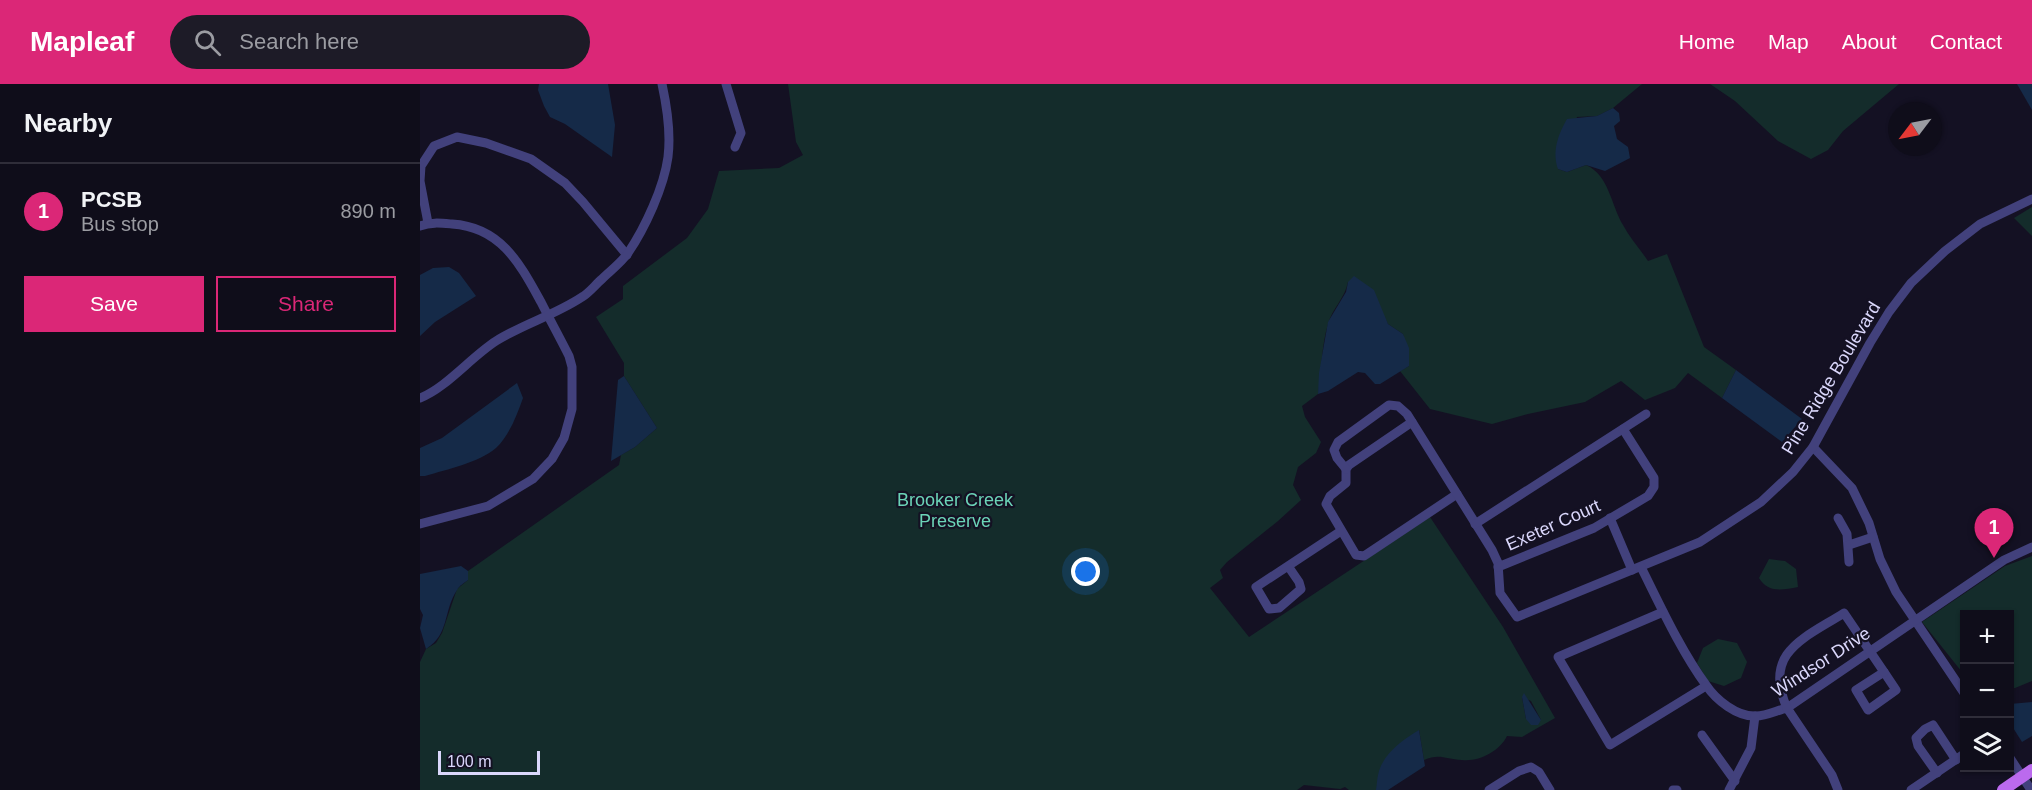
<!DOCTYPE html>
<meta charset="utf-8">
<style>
body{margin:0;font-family:Helvetica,sans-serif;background:#1d1b27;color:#f1f3f6}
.controls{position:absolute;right:18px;bottom:18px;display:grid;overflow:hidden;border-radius:0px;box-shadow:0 2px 4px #0004}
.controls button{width:54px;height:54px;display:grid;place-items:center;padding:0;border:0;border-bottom:2px solid #2f2d39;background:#0f0d1a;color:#f1f3f6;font:30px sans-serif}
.compass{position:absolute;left:1468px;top:18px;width:54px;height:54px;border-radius:50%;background:#0f0d1a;box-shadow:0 2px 4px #0004;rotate:238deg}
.scale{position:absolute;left:18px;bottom:15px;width:102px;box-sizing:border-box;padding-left:6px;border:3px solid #dad7fb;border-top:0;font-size:16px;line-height:21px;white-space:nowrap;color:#dad7fb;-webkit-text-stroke:4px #141123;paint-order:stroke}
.you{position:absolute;left:666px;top:488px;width:21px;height:21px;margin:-15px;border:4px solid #fff;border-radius:50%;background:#1a73e8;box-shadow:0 0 0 9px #1a73e833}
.badge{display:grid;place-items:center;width:39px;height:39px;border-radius:50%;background:#db2777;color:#fff;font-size:20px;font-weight:700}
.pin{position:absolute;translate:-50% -50px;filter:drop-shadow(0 2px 3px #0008)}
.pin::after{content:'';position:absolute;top:32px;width:21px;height:18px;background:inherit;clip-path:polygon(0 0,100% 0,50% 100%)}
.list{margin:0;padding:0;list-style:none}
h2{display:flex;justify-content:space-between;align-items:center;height:78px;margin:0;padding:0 24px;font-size:26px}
h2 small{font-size:20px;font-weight:400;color:#9b9ca2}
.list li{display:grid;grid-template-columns:39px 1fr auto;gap:18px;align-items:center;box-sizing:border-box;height:96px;padding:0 24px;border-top:2px solid #2f2d39}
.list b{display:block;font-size:22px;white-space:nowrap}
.list p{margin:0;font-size:20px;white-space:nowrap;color:#9b9ca2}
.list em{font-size:20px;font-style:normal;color:#9b9ca2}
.actions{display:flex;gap:12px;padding:18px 24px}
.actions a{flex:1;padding:14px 0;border:2px solid #db2777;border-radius:0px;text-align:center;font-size:21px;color:#db2777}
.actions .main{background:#db2777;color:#fff}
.icon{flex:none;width:33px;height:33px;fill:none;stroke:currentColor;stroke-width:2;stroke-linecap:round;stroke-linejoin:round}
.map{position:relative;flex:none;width:1612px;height:706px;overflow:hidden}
header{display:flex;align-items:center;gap:36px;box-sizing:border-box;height:84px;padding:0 30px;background:#db2777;color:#fff}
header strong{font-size:28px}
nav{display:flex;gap:33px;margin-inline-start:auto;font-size:21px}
.search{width:420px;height:54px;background:#1d1b27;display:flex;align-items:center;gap:15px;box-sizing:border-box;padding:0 21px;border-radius:33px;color:#9b9ca2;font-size:22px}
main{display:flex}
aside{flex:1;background:#0f0d1a}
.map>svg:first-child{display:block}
.green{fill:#142c2b;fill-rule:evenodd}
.water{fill:#152a48}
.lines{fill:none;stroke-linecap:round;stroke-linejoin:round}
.minor{stroke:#42417c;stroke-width:9}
.major{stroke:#bb6aee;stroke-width:12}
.labels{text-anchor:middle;stroke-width:4.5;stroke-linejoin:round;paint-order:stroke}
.street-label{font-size:18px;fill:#dad7fb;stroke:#141123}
.park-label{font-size:18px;fill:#6bd3b7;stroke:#141123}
</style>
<header>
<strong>Mapleaf</strong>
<div class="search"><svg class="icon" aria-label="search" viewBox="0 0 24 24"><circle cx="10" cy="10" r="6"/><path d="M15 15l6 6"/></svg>Search here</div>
<nav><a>Home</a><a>Map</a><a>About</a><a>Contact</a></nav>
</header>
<main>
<aside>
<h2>Nearby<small></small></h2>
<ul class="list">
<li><span class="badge">1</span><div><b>PCSB</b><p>Bus stop</p></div><em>890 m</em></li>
</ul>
<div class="actions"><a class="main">Save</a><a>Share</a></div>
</aside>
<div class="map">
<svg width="1612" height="706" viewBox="0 0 1612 706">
<rect width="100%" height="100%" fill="#141123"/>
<g class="green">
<path d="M368,0H1222L1193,24L1177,32L1157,33L1138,85L1147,88L1166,81C1189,91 1191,121 1203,141C1210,154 1220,165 1228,177L1247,170L1284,263L1316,286L1302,314L1268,289L1255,304L1225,316L1201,297L1165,318L1108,330L1072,340L1010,325L980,287L989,282L983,250L968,240L961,227L928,198C925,214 912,225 908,240C901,263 902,287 898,310L882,322L885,333L901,358L896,369L878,383L873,401L881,416L858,437L807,478L800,486L803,494L790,504L829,553L1010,433L1083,543L1135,634L1102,653L1087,652C1080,667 1059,678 1042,676C1026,675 1019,669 1004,676L999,646L956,706H929L925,703L920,705L884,701L877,706H0V578L6,565L16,559L22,549L37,505L48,496V487L199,381L201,371L215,363L237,344L204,292V279L176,233L203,215V202L267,154L288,125L299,87L359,84L383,71L376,58ZM1102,613L1111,617L1121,636L1106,635Z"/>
<path d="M1290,0H1479L1423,47L1408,66L1391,75L1358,57L1315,17Z"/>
<path d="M1612,123V152L1594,134Z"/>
<path d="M1612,472V597L1595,604L1590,605V530H1544V587L1542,588L1502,538L1585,482Z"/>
<path d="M1349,475L1365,477L1376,485L1378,503C1362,506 1348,509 1339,494Z"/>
<path d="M1298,555L1317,559L1327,578L1321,594L1304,602L1288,597L1277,579L1283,564Z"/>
</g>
<g class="water">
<path d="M119,0H188L195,41L192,73L145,40L130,33L124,22L118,6Z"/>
<path d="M1597,0H1612V26Z"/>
<path d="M1193,24L1199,29L1200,37L1194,42L1197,55L1208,63L1210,74L1185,87L1166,81L1147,88L1138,85C1132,67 1138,51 1147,35L1177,32Z"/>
<path d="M29,183L39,189L56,212L15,238L0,252V191L13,184Z"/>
<path d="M934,192L954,206L968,240L983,250L989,264V282L960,300H955L945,289L938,288L908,307L898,310L899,289L908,238L926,208L928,198Z"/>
<path d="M1316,286L1382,335L1362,358L1302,314Z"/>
<path d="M204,292L237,344L215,363L191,377L198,296Z"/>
<path d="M97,299L103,314C97,331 89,352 76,364C58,379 28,385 5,392H0V364L22,354Z"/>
<path d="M41,482L48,487V496C44,499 39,502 37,506C23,527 30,550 6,565L0,544L3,531L0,525V490Z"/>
<path d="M1104,609L1121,636L1118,641H1111L1106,635L1102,613Z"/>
<path d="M1612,618V652L1602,658L1590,639V620Z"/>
<path d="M999,646L1005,682L968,706H956C957,700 957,693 959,687C965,668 983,656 999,646Z"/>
</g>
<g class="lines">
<g class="minor">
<path d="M306,0L321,49L315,63"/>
<path d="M8,139L0,97L1,82L14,62L37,53L66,59L111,75L145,99L163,118L207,171"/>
<path d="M0,142C11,138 20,139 32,140C81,143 100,180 121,218C130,236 140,254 149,272L152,283V325L144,354L132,375L113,395L68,422L0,440"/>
<path d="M0,314C26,304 51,273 76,257C103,240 135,231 162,213C169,209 175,201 182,195C190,187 201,179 208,169C225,144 244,103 248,73C251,49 247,23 242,0"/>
<path d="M992,338L929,381L926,385V399L910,412L906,420L936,471L944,472L1037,410"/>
<path d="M1393,363L1432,404L1449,439L1460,475L1476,508L1544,609"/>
<path d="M926,385L917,374L914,366L918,358L969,321L978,322L987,330L1072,466L1078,479L1080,509L1097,533L1280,458L1341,418L1373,388L1393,363L1450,259L1469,228L1491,199L1525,167L1560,140L1612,115"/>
<path d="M1190,434L1212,486"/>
<path d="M1418,434L1427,450L1429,478"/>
<path d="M1055,440L1226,330"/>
<path d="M1429,461L1453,453"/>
<path d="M868,482L879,498L881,505L859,524L849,525L836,503L921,447"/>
<path d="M1078,483L1174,444L1228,412L1234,403V394L1203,345"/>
<path d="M1221,483C1240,521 1261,567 1286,601C1296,616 1317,633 1336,632C1346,632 1358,626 1367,624L1584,476L1612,463"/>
<path d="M1243,528L1138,573L1190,661L1286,602"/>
<path d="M1464,588L1476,606L1448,626L1436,606Z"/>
<path d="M1282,651L1315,697"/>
<path d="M1590,674L1611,706"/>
<path d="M1517,689L1498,662L1496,654L1505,645L1513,641L1536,676"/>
<path d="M1069,706L1099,687L1111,683L1119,688L1130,706"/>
<path d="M1253,706H1257"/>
<path d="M1309,706L1331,664L1335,632"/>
<path d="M1418,706L1412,691L1367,624C1342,568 1385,554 1424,529L1464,588"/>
<path d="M1491,706L1544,670"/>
</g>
<path class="major" d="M1583,706L1612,686"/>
</g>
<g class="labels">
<g class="street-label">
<text transform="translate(1411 294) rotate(-59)" y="6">Pine Ridge Boulevard</text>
<text transform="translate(1133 441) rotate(-24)" y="6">Exeter Court</text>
<text transform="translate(1401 578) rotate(-33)" y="6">Windsor Drive</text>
</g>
<g class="park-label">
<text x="535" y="422">Brooker Creek<tspan x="535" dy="21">Preserve</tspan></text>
</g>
</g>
</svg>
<div class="controls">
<button>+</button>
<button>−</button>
<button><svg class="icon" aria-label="layers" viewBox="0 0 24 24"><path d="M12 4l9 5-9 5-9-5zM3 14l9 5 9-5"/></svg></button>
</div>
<svg class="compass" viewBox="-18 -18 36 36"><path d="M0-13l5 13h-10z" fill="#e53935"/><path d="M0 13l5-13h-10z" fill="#9b9ca2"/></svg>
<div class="scale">100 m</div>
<div class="you"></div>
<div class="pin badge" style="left:1574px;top:474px">1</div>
</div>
</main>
